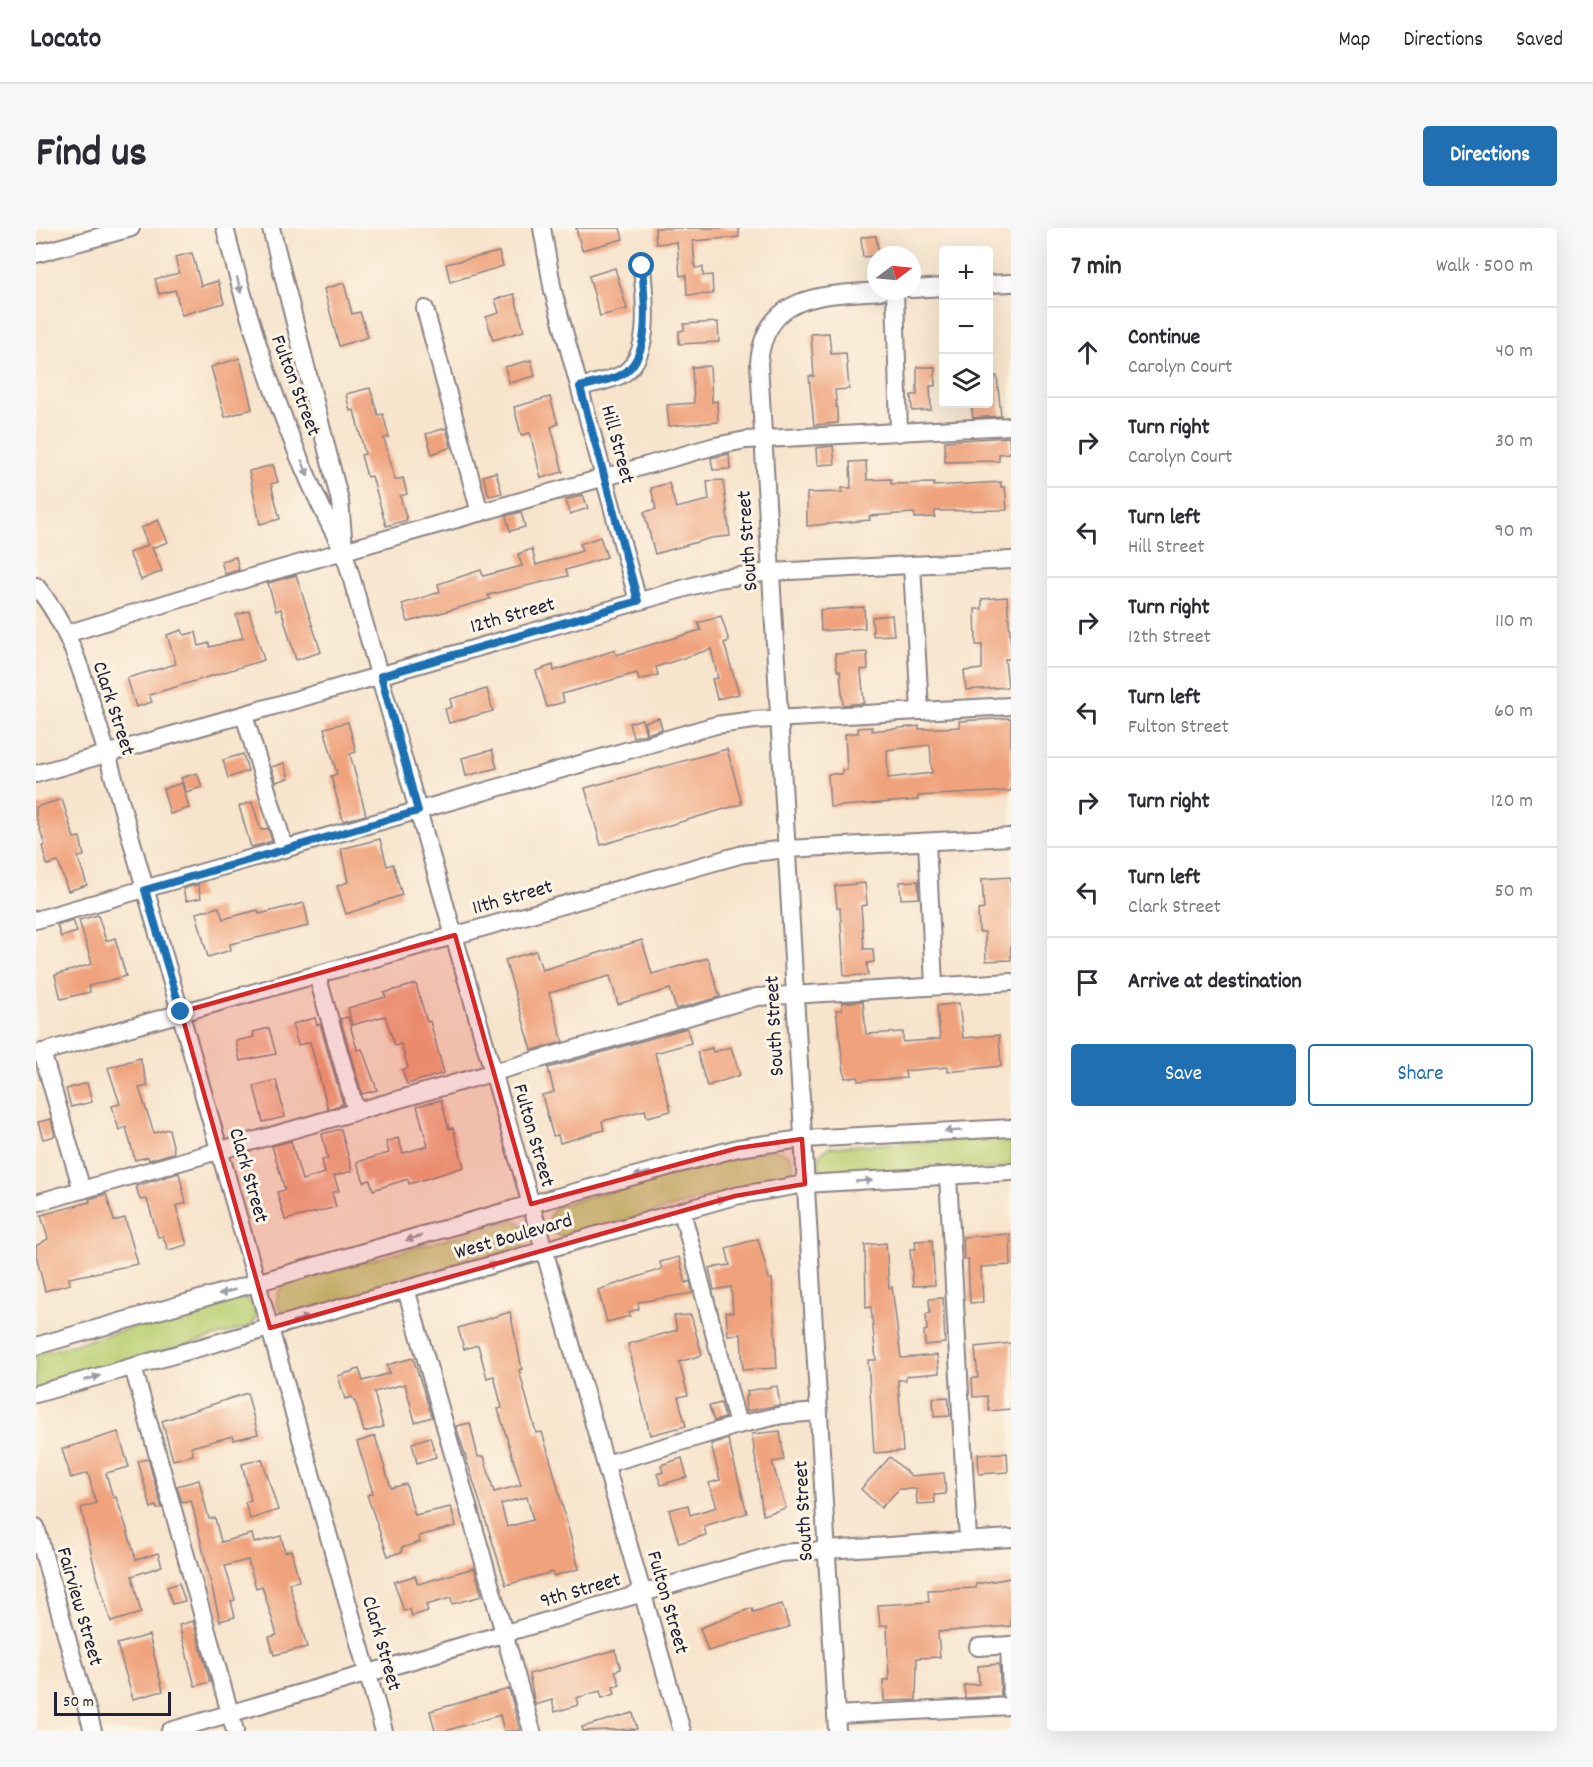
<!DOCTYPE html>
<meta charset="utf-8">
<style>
body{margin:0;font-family:Dekko,sans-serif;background:#f7f7f7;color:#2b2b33}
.controls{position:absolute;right:18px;top:18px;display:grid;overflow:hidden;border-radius:6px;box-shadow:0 6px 24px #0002}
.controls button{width:54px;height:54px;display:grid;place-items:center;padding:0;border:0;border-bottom:2px solid #e1e1e2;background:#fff;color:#2b2b33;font:30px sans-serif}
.compass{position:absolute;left:831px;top:18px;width:54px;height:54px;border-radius:50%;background:#fff;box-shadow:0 6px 24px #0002;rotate:74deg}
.scale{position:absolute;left:18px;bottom:15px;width:117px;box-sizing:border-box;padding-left:6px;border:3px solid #22223b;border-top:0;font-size:16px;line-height:21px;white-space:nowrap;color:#22223b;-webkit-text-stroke:4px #fcf5e5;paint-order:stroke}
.stop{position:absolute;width:18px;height:18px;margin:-14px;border:4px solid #1f6fb2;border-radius:50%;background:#fff}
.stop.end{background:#1f6fb2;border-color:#fff;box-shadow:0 2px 6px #0008}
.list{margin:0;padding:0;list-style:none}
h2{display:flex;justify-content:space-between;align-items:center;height:78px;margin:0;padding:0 24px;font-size:26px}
h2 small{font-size:20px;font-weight:400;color:#7c7c81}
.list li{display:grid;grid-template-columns:39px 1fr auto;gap:18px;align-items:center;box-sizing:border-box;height:90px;padding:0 24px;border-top:2px solid #e1e1e2}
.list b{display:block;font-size:22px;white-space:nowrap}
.list p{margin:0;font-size:20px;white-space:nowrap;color:#7c7c81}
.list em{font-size:20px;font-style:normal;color:#7c7c81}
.actions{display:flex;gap:12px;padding:18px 24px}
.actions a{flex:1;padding:14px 0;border:2px solid #1f6fb2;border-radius:6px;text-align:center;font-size:21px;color:#1f6fb2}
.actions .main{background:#1f6fb2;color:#fff}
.icon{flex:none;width:33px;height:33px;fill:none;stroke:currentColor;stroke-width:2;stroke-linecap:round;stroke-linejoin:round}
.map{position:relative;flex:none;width:975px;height:1503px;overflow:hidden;border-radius:6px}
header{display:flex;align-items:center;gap:36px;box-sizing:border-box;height:84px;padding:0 30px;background:#fff;border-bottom:2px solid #e1e1e2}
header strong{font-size:28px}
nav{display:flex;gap:33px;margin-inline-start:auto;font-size:21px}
.intro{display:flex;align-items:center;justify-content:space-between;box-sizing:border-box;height:144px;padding:0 36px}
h1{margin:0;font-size:42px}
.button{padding:15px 27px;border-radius:6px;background:#1f6fb2;color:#fff;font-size:21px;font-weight:700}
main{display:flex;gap:36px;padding:0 36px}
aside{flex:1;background:#fff;border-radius:6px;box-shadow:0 6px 24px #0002}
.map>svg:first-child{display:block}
.green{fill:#bacf72;stroke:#6e7856;stroke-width:1.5}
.building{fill:#efa27c;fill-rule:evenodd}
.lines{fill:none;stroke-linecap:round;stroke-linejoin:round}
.minor-casing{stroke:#8c8384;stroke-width:20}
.minor{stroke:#fff;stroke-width:16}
.oneway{fill:#9c9ca7}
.route{stroke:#1f6fb2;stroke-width:8}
.marked{fill:#d62828;fill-opacity:0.2;stroke:#d62828;stroke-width:4.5;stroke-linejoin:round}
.labels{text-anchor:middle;stroke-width:6;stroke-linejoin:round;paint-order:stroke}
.street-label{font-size:21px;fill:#22223b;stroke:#fcf5e5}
</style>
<header>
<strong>Locato</strong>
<nav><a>Map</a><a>Directions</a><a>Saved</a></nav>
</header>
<div class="intro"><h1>Find us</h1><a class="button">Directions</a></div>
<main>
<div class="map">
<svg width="975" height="1503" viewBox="0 0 975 1503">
<rect width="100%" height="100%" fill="#fcf5e5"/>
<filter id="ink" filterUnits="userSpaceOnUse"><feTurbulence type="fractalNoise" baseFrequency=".0167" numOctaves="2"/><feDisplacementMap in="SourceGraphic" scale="12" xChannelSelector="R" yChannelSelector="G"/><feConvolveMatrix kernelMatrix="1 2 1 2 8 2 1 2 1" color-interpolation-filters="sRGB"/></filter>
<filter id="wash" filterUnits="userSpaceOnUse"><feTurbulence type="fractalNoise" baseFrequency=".008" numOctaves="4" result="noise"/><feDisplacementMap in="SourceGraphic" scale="24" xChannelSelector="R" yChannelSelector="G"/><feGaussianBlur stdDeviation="1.35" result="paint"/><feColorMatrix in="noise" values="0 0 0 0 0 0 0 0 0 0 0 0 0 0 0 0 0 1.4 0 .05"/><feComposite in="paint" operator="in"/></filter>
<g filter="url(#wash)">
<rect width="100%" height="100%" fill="#f7e4cc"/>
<g class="green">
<path d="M975,908V940L793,949L787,946L782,937L784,926L793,919Z"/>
<path d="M739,922C752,924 758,929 757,943L751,951L715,957L531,1009L521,1007L512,994L515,985L521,978L709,926Z"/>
<path d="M478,992C492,997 496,1009 487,1020L254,1088C236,1082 237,1062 253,1055Z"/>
<path d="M201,1070L213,1072C221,1080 223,1089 215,1098L0,1161V1127Z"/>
</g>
<g id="blocks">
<g class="building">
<path d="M540,0H584L587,11L546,22Z"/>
<path d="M619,0H703V9L657,13L659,40L667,39V48L676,47L677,66L651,67L650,47L644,48L641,14L620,16Z"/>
<path d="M840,8L843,27L827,29L825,9Z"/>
<path d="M463,24L467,38L414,54L410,36Z"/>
<path d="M156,25L165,58L182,53L188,75L146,87L139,62L123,66L119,51L143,45L139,29Z"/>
<path d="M579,40L591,81L564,88L553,48Z"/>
<path d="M308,55L316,86L324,84L332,109L303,118L288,61Z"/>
<path d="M478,66L488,103L457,112L450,89L463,85L459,71Z"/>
<path d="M682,94L683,114L643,116V103L648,102V96Z"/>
<path d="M793,105L795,126L810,125L813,161L799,162L802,195L778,197L773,148H778L775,106Z"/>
<path d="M204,130L216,181L189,189L175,139Z"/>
<path d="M495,132L499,148L473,155L469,139Z"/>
<path d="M674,138L676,174L681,173L682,194L633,198L631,177L658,175L656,139Z"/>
<path d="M881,139H899V158H894L895,182L876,183L875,167H881Z"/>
<path d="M961,148L965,188L937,190L935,176H952V149Z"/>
<path d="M334,160L342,187L347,186L353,209L348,210L359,252L367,250L371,266L364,268L371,292L350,298L336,248L331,249L325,227L329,226L318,182L314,183L310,166Z"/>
<path d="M514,169L522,196L515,199L527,244L505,250L494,205L485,207L478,179Z"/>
<path d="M410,200L415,219L396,226L390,206Z"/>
<path d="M973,209L974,225L963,226V233L909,234V213Z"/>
<path d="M797,218L799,236L781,237L780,220Z"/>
<path d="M693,226L694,241L677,242L675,230Z"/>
<path d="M830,233L831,252L855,251V256L898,255V258L965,254V259H969L971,282L899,283V289L879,290L878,285L833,288L834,292L771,298V265L806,264V260H815L814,234Z"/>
<path d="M237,237L242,254L235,256L244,291L224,296L213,243Z"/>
<path d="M460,244L466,265L453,268L447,248Z"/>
<path d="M687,252L694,308L675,310L619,326L608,284L620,281L615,260L633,255L640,280L673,272L671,253Z"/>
<path d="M547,267L552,280L534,286L530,272Z"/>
<path d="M485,284L489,299L474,303L470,288Z"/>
<path d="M122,292L132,314L116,320L126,343L105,352L93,325L112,317L105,300Z"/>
<path d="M564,309L571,329L530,342L532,348L452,367L454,371L372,394L366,376L404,364L402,356L445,342L447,348L486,338L482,326L496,321L500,337L546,323L544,316Z"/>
<path d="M200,329L203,342L189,346L185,333Z"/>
<path d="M260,347L285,424L260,432L245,381L240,383L232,355Z"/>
<path d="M971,369L975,417V431H969L972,459L930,462L928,443L946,441V417H940L939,381H946V371Z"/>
<path d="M828,379L829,400L785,403L784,382Z"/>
<path d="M213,383L228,432L113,467L116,474L100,479L91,450L140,436L131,407L146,402L148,407L160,404L163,418L173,415L174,419L207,410L200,387Z"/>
<path d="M856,387L858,407L837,408L836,389Z"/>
<path d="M685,388L693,413L688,415L703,466L681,471L676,451L682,450L675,421L620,439L622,447L603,452L601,445L526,466L528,474L511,479L500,443L517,437L518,443L579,422L580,427L624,414L665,402L662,395Z"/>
<path d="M831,424L832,441L825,442L828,475L807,477L804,443H801L799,426Z"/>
<path d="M451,461L457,483L413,495L409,481L416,479L414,471Z"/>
<path d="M623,490L626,501L611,506L608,494Z"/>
<path d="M975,490V563L882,568V572L794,579L792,546H806V542H811L809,506L822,505V500L836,499V503L883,498V501L924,499L923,493ZM894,517L896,545L852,550L851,522Z"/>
<path d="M606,491L610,506L597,509L593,495Z"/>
<path d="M312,494L320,524L314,526L330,587L307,593L295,548L301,546L288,500Z"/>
<path d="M691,521L706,576L565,617L549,560Z"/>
<path d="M456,522L461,540L430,548L426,530Z"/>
<path d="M207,526L212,543L192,550L187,532Z"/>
<path d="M248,535L253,550L240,554L235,539Z"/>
<path d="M161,545L166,559L150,564L145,550Z"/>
<path d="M146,555L153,580L134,586L127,561Z"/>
<path d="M26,571L38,610L44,609L48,628L42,629L51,657L32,663L22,634L11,637L6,618L9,617L0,589V579Z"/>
<path d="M216,574L225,602L232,600L236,613L215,619L203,578Z"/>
<path d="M344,611L351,638L357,636L366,667L310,686L301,658L312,654L305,621Z"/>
<path d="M975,649V732L950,733L949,704H943L942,682L948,681L946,651Z"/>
<path d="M882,653L883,670L865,671L864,654Z"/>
<path d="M829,655L831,677L825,678L828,721H837L838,734L831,735L832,747L808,748L804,680H801L799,658Z"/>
<path d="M162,656L165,670L150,673L147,661Z"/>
<path d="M268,675L273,698L194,716L195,722L172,729L160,685L183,679L187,691L222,682L223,686Z"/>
<path d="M62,687L70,713L79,710L90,748L53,758L54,764L25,771L19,747L56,736L43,692Z"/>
<path d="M37,692L41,704L25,709L21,697Z"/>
<path d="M606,712L616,746L672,730L684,769L640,781L634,761L582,776L574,748L513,765L527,814L496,822L469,732L500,723L506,742Z"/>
<path d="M380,756L391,794L394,793L408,845L371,856L366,842L372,840L365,816L359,818L349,788L316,797L312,780L350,769L348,765Z"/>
<path d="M827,773L830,806L867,804V814L904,811L901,778L923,775L927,810L963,807L965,838L912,844V839L869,843L870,850L822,853V849L809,850L800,782H806V775Z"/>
<path d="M312,789L321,822L326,821L341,862L326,866L304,791Z"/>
<path d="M279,790L281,797L284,796L307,876L292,881L274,814L262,817L256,796Z"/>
<path d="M233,800L240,826L204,833L200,813L218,809L217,804Z"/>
<path d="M651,800L655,815L619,825L635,883L611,889L609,882L566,893L568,902L524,915L522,907L517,908L506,867L518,864L512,840Z"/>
<path d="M695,819L704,847L671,858L661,824L676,820L677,824Z"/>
<path d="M104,830L112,858L103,860L118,905L133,901L138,922L137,925L113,932L112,929L99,932L90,899L83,902L76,878L84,876L72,840Z"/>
<path d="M240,852L249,889L227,894L218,858Z"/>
<path d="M51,855L56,874L35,879L30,861Z"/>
<path d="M405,872L413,901L417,900L428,939L373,956L372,951L337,962L334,952L328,954L321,934L353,925L350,914L362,910L367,925L392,918L381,878Z"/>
<path d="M15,891L19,908L7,911L2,894Z"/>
<path d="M305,901L316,943L298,948L303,963L296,964L300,979L249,992L241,964L249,962L236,918L255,913L266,952L289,945L286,932L292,931L286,906Z"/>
<path d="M143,945L150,975L140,978L151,1017L132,1022L127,1008L122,1009L111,971L104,972L100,958Z"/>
<path d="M70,966L78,993L89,990L102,1036L33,1050L34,1056L9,1063L0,1027V1018L12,1011L5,987L54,974L53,971Z"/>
<path d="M974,1006L975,1037L945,1039L947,1074L934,1075L932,1031L928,1032L927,1009Z"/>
<path d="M722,1011L733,1051H736L741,1140L707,1142L705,1106L692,1107L690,1084H697L695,1059L678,1062L673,1040L694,1037L690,1020Z"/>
<path d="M896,1012L899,1057L877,1058L874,1021H880L879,1013Z"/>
<path d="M850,1015L853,1060L856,1059L865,1130L901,1127L903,1145L870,1148V1152H862L867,1223L838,1225L832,1132H840L835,1079L830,1080L829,1017Z"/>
<path d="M643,1029L650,1055L654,1053L657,1065L602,1074L603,1081L593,1084L594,1088L571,1094L562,1062L626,1041L624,1034Z"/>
<path d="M907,1070L909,1115L889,1117L888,1103L891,1102L890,1086L894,1085L893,1071Z"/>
<path d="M474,1084L486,1141L483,1142L500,1205L506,1204L515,1234L543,1341L517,1348L516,1344L470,1357L420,1198L434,1195L442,1229L448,1228L458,1264L485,1257L462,1181L466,1180L458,1148L451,1150L442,1117L428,1121L422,1100ZM491,1269L497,1292L471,1299L465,1276Z"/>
<path d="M655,1087L666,1127L643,1134L652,1167L642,1169L650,1198L614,1207L592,1116L641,1102L638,1088Z"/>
<path d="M975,1115V1181L953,1183L951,1168L937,1169L936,1150H942L939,1119Z"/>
<path d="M377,1130L396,1189L379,1194L369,1156L338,1164L347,1199L328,1204L321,1178L316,1169L309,1171L302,1148L323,1141L327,1153L354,1145L351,1137Z"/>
<path d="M741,1158L744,1177L710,1183L709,1169L712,1168L711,1163Z"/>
<path d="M211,1165L222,1206L198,1212L197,1208L155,1219L157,1227L137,1232L126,1193Z"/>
<path d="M912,1169L914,1188L898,1189L897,1170Z"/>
<path d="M685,1175L689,1190L678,1193L673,1178Z"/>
<path d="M744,1203L748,1232L736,1234L750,1280L727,1287L716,1206Z"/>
<path d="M82,1204L93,1239L70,1245L77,1270L80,1269L90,1298L100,1332L122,1325L126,1338L96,1348L105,1385L75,1394L59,1341L45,1280L60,1275L52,1245L35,1250L26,1221Z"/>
<path d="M339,1208L355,1260L370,1256L379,1287L415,1279L420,1298L383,1308L384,1314L365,1320L366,1324L352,1328L331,1267L337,1265L321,1214Z"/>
<path d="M394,1209L400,1229L381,1235L376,1215Z"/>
<path d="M692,1211L711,1285L668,1298L670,1307L643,1315L633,1282L652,1277L654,1287L681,1279L673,1255L684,1252L675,1216Z"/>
<path d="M971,1225L972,1244L943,1246L942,1226Z"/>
<path d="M854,1229L875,1248L908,1245L910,1266L898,1267L899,1275L881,1276L880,1261H863L845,1280L825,1261Z"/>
<path d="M646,1230L651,1249L625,1257L621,1246L627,1244L625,1237Z"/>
<path d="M112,1231L126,1280L121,1281L120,1278L115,1280L102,1233Z"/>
<path d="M226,1231L242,1282L214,1291L209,1274L215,1272L206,1236Z"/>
<path d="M163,1252L173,1291L179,1290L185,1314L216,1306L218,1315L245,1308L249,1324L255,1322L263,1353L253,1355L271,1419L238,1427L233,1409L241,1407L226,1358L220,1360L212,1332L189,1338L199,1372L195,1373L199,1389L184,1393L155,1272L146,1274L141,1258Z"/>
<path d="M438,1340L446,1368L416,1376L415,1370L390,1377L392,1383L376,1388L374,1381L368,1383L358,1354L379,1348L382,1356Z"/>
<path d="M975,1350V1398L902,1404L904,1429L881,1430L880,1472L848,1473L847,1452H853L851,1397L844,1398L842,1377L893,1374L892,1362L940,1360V1356Z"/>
<path d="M143,1355L149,1373L136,1376L131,1359Z"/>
<path d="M746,1376L753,1399L672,1423L664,1400L716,1380L717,1384Z"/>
<path d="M157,1393L174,1454L159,1458L143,1397Z"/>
<path d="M113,1407L127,1463L97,1471L81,1416Z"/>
<path d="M579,1422L585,1441L579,1443L584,1457L577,1459L579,1466L566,1470L564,1463L540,1470L542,1477L519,1484L516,1472L499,1477L493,1446Z"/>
<path d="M963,1436L965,1468L929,1470L928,1457L943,1456L942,1438Z"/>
<path d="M473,1461L484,1503H468L464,1487L409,1503H399L394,1483Z"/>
<path d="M597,1485L601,1501L547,1503L546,1499Z"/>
</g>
</g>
</g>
<g filter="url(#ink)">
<use href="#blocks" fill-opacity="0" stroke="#8c8384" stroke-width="1.5"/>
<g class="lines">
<g class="minor-casing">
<g id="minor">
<path d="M189,0C217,111 253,222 308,324L646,1503"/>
<path d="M235,0L304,273L308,320"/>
<path d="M506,0L517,63L602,373"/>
<path d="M0,26L95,0"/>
<path d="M952,56L975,55"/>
<path d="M876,61L908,59"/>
<path d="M859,63L863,205"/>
<path d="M389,81L444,285"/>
<path d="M545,159C557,155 573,153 585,147C618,129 608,69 606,38"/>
<path d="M876,337L884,483"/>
<path d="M0,358C39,405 53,469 71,526L348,1503"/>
<path d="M30,406L216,349L679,218L710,212L975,198"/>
<path d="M208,487L249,621"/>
<path d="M0,546L681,351L735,344L975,332"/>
<path d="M891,614L898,757"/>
<path d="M0,692L680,497L718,492L975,478"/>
<path d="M281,747L320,883"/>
<path d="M6,824L46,962"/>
<path d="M0,826L707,626L751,621L975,609"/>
<path d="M912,948L932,1312"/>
<path d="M0,975L721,769L975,754"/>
<path d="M646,983L702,1197L746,1187L782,1184"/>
<path d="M370,1061L496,1503"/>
<path d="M0,1118L495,976L702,920L766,911L975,900"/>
<path d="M97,1139L199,1503"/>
<path d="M0,1166L699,968L769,956L975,944"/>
<path d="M570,1236L702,1197"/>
<path d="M0,1299L57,1503"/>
<path d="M973,1417L975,1465"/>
<path d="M942,1419L975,1417"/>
<path d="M800,1487L975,1478"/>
<path d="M134,1503L744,1325L975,1310"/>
<path d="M801,1503L723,135C729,63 792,67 846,63"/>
</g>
</g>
<use href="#minor" class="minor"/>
</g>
<defs><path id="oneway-solid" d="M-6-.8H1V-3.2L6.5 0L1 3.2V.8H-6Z" transform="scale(1.5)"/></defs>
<g class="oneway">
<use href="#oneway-solid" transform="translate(203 57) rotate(76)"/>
<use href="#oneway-solid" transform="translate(269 240) rotate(68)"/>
<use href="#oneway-solid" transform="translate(917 903) rotate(177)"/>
<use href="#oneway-solid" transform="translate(606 946) rotate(165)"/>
<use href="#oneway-solid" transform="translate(828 953) rotate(-3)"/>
<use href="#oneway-solid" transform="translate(680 973) rotate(-16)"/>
<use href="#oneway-solid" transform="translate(378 1010) rotate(164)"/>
<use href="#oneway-solid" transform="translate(452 1038) rotate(-16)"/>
<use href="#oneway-solid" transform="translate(191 1064) rotate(164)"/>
<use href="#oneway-solid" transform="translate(264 1091) rotate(-16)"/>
<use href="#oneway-solid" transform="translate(56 1150) rotate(-16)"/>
</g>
</g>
<g class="lines" filter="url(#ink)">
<path class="route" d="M145,784L109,662L382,583L345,448L602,373L544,159C557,155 573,153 585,147C618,129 608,69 606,38"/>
</g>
<path class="marked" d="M419,707L495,976L702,920L766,911L769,956L699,968L234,1100L145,784Z"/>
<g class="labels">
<g class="street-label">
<text transform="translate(261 157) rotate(69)" y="7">Fulton Street</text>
<text transform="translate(583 216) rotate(75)" y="7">Hill Street</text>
<text transform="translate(710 313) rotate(-94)" y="7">South Street</text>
<text transform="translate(476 386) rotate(-16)" y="7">12th Street</text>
<text transform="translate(79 480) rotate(72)" y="7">Clark Street</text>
<text transform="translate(476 668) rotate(-16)" y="7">11th Street</text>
<text transform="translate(737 798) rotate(-93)" y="7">South Street</text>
<text transform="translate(499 907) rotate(74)" y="7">Fulton Street</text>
<text transform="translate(214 947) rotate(74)" y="7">Clark Street</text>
<text transform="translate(477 1007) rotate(-16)" y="7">West Boulevard</text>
<text transform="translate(766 1283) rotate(-93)" y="7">South Street</text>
<text transform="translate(544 1361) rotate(-16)" y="7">9th Street</text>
<text transform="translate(633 1374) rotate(74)" y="7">Fulton Street</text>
<text transform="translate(45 1378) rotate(74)" y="7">Fairview Street</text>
<text transform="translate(347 1415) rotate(74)" y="7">Clark Street</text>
</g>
</g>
</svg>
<div class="controls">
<button>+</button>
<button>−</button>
<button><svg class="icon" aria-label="layers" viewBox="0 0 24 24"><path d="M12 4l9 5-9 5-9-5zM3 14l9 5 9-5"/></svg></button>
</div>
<svg class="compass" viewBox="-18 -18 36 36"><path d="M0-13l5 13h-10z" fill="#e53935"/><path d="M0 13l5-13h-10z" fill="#7c7c81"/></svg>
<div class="scale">50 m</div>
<div class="stop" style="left:606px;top:38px"></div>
<div class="stop end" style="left:145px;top:784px"></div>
</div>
<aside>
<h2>7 min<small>Walk · 500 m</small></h2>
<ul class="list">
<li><svg class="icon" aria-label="ahead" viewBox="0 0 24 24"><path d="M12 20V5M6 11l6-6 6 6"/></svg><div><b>Continue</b><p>Carolyn Court</p></div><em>40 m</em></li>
<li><svg class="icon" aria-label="right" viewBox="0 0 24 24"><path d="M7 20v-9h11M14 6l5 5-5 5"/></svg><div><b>Turn right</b><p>Carolyn Court</p></div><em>30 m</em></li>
<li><svg class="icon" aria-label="left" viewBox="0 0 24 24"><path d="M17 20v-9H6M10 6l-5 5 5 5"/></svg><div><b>Turn left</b><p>Hill Street</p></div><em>90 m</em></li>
<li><svg class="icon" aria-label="right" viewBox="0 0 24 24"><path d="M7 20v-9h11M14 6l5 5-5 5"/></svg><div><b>Turn right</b><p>12th Street</p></div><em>110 m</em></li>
<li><svg class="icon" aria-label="left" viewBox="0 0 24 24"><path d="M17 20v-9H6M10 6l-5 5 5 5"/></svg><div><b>Turn left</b><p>Fulton Street</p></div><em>60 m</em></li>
<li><svg class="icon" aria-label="right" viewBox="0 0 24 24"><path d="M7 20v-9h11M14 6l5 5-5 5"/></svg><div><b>Turn right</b></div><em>120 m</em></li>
<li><svg class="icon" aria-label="left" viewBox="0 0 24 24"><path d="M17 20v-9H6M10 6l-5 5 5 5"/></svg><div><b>Turn left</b><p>Clark Street</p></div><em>50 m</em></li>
<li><svg class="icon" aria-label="arrive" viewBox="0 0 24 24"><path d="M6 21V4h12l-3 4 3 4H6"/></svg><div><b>Arrive at destination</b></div></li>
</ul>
<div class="actions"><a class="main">Save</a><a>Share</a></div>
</aside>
</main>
